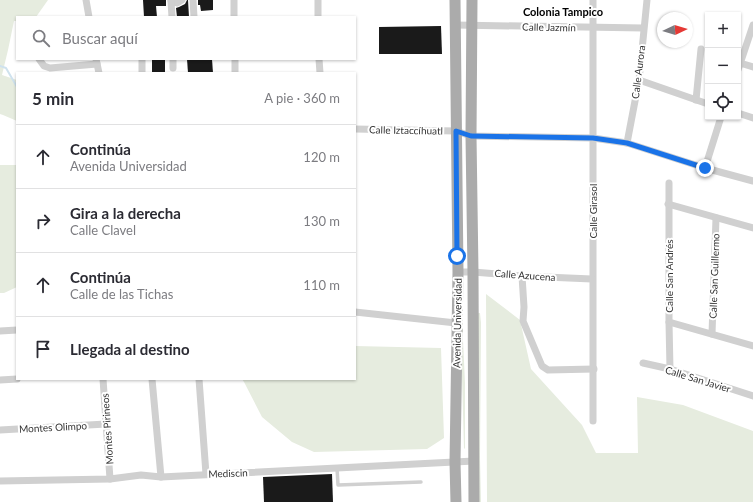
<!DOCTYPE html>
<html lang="es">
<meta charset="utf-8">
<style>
body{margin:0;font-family:Lato,sans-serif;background:#f7f7f7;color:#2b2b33}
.controls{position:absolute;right:12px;top:12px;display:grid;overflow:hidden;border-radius:0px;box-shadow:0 1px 3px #0004}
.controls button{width:36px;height:36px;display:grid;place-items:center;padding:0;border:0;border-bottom:1px solid #e1e1e2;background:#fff;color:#2b2b33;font:20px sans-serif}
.compass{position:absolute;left:657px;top:12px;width:36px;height:36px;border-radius:50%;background:#fff;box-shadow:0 1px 3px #0004;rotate:86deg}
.stop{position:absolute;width:12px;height:12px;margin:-9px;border:3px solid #1a73e8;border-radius:50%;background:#fff}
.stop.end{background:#1a73e8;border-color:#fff;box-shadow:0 1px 4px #0008}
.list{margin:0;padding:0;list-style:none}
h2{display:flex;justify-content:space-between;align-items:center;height:52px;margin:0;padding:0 16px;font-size:17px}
h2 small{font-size:13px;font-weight:400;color:#7c7c81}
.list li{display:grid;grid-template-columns:26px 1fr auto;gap:12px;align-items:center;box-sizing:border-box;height:64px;padding:0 16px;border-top:1px solid #e1e1e2}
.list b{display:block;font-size:15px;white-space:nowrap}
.list p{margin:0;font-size:13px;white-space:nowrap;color:#7c7c81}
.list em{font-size:13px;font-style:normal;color:#7c7c81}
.icon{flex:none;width:22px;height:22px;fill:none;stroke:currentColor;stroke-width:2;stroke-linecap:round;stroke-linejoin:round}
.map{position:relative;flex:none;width:753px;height:502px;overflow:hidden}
.search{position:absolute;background:#fff;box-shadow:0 1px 3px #0004;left:16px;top:16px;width:340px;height:44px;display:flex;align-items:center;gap:10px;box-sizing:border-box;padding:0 14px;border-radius:0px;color:#7c7c81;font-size:15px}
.panel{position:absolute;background:#fff;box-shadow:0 1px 3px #0004;left:16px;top:72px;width:340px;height:308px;border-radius:0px}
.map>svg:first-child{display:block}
.green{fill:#e6ecdf}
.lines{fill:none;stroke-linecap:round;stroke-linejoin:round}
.stream{stroke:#cfe2ee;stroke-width:2}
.building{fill:#1a1a1a}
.lane{stroke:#d0d0d0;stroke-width:3.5}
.street{stroke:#d0d0d0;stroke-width:7}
.primary{stroke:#ababab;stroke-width:11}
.route{stroke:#1a73e8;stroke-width:5}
.labels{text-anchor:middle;stroke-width:4;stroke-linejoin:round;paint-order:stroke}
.street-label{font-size:10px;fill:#333;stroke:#fff}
.neighbourhood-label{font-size:11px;font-weight:bold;fill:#000;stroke:#fff}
</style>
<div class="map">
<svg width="753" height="502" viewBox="0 0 753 502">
<rect width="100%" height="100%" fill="#fff"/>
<g class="green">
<path d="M0,0H48L36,17H17V21H14L8,50L2,75L17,80V121L3,115L0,114Z"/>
<path d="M0,165H17V287L4,293H0Z"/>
<path d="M486,294L520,320L531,369L582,425L596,453H638L637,397L683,405L753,431V502H487Z"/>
<path d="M463,300V340L465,383V448L464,449L461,340Z"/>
<path d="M478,313H480L481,323L480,458L481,502H477Z"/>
<path d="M355,346L441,348L444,438L427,449L314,452L292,442L262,417L244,382L242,379H355Z"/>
</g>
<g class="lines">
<path class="stream" d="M0,66L6,68L17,87"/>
</g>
<g class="building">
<path d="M143,0H166V6H156L157,17H144Z"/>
<path d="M187,0H188L189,17H177L176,8L179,7L185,4Z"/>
<path d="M198,0H213V10L201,11L200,5H198Z"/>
<path d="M441,26L442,54H379V27Z"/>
<rect x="152" y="59" width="13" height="13"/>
<path d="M187,59H212L213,73H188Z"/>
<path d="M332,474L333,502H264L263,477Z"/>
</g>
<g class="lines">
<path class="lane" d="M337,468L338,485L421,482"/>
<g class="street">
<path d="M86,0L89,17"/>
<path d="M171,0V1L177,3L182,0"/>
<path d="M193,0L194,17"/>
<path d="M234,0V17"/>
<path d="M318,0V17"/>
<path d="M593,0V421"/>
<path d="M171,1L172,17"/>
<path d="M455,25L643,28"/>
<path d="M39,59L44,66L50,68L97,64"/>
<path d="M96,59L99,73"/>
<path d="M142,59V73"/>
<path d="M173,59V68"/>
<path d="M235,59V73"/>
<path d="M319,59L320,73"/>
<path d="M740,63L753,67"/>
<path d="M738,70L753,25"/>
<path d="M639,80L708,104"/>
<path d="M696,100L701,49"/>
<path d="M738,113L753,118"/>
<path d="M355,129L456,131L471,136L593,138L627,143L705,168L753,181"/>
<path d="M627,143L639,80L647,0"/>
<path d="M705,168L721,117"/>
<path d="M669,183V322L670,369"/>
<path d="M668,204L753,228"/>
<path d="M458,272H473L522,276L592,279"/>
<path d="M522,276L524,307L523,321L542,366L548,370L594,369"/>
<path d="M355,312L456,323"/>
<path d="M669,322L753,346"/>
<path d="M0,331L17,330"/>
<path d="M712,334L716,218"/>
<path d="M643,363L670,369L753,396"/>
<path d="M103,379L110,479"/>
<path d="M152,379L161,477"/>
<path d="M199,379L206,474"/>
<path d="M0,380L17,379"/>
<path d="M0,430L106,424"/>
<path d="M0,481L110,479L141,475L161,477L474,461"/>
</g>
<g class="primary">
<path d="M455,0L458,272L455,462L456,502"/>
<path d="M472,0L471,136L473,272L474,502"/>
</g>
</g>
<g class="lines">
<path class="route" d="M457,256L456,131L471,136L593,138L627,143L705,168"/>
</g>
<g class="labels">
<g class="street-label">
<text transform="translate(549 27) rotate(1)" y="4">Calle Jazmín</text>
<text transform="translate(638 72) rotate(-83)" y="4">Calle Aurora</text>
<text transform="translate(406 130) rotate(1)" y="4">Calle Iztaccíhuatl</text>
<text transform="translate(593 211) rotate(-90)" y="4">Calle Girasol</text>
<text transform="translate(525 275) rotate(4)" y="4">Calle Azucena</text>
<text transform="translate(669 276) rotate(-90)" y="4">Calle San Andrés</text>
<text transform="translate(714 276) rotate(-88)" y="4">Calle San Guillermo</text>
<text transform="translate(457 323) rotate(-89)" y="4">Avenida Universidad</text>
<text transform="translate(698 379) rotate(17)" y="4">Calle San Javier</text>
<text transform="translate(53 427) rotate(-3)" y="4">Montes Olimpo</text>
<text transform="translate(107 429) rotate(-94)" y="4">Montes Pirineos</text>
<text transform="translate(228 473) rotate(-2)" y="4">Mediscin</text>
</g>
<g class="neighbourhood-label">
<text x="563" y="16">Colonia Tampico</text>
</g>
</g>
</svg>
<div class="controls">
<button>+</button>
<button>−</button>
<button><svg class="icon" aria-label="locate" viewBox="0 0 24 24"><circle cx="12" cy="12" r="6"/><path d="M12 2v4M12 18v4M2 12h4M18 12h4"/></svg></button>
</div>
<svg class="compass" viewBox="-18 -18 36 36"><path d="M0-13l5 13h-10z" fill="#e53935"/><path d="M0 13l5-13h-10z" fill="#7c7c81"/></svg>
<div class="stop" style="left:457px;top:256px"></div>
<div class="stop end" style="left:705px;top:168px"></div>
<div class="search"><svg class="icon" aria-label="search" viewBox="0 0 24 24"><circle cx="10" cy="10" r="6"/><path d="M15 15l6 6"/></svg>Buscar aquí</div>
<section class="panel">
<h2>5 min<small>A pie · 360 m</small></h2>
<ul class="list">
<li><svg class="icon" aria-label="ahead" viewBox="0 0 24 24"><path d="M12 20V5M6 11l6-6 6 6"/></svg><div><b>Continúa</b><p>Avenida Universidad</p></div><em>120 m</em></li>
<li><svg class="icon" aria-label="right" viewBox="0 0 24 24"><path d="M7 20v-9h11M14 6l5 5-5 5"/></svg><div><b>Gira a la derecha</b><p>Calle Clavel</p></div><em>130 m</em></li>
<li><svg class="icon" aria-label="ahead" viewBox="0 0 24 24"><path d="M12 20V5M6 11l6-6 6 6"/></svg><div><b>Continúa</b><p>Calle de las Tichas</p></div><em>110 m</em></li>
<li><svg class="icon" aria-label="arrive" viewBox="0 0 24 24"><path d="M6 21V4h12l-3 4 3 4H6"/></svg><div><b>Llegada al destino</b></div></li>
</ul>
</section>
</div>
